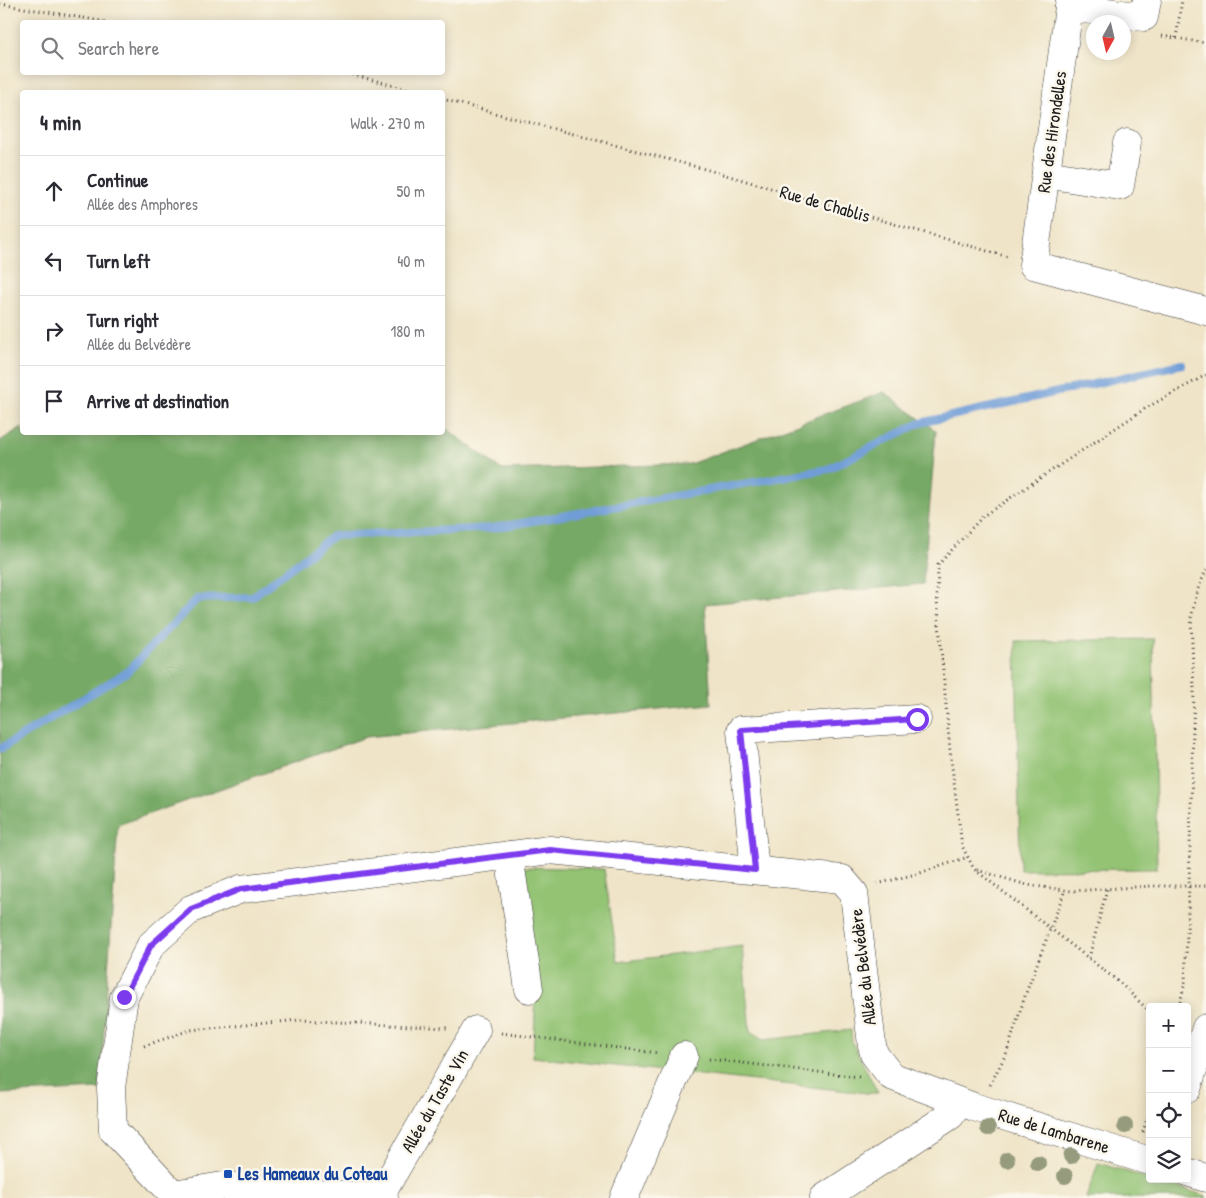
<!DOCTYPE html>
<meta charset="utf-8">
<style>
body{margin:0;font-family:"Patrick Hand",sans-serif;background:#f2f2f3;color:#2b2b33}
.controls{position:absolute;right:15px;bottom:15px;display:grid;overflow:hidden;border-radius:5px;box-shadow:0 2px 12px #0003}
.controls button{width:45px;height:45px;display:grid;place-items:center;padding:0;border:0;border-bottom:1px solid #e1e1e2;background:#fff;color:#2b2b33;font:25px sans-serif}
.compass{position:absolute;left:1086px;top:15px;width:45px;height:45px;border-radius:50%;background:#fff;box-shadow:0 2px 12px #0003;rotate:188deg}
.stop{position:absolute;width:15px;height:15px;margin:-11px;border:4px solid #7c3aed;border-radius:50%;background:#fff}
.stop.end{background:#7c3aed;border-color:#fff;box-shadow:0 1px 5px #0008}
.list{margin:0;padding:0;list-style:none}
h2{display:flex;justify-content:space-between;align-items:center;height:65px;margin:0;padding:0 20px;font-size:21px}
h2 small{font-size:16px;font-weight:400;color:#7c7c81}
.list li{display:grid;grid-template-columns:32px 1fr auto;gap:15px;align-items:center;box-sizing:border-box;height:70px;padding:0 20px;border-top:1px solid #e1e1e2}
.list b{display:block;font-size:19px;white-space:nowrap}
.list p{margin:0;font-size:16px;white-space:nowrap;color:#7c7c81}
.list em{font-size:16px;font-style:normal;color:#7c7c81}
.icon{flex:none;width:28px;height:28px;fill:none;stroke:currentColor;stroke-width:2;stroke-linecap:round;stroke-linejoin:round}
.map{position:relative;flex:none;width:1206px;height:1198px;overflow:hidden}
.search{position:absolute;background:#fff;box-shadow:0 2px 12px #0003;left:20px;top:20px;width:425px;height:55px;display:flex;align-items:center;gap:12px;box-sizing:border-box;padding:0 18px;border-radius:5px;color:#7c7c81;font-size:19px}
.panel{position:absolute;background:#fff;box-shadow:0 2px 12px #0003;left:20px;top:90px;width:425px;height:345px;border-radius:5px}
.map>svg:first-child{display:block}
.green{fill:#93c373;stroke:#587048}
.forest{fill:#76a965;stroke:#496240}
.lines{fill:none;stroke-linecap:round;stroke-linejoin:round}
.stream{stroke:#6f9dd7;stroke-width:8}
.minor-casing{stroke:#3c3a36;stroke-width:29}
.path{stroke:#3c3a36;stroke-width:3;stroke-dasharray:1 4;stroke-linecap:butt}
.minor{stroke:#fff;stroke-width:28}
.tree{fill:#959b7c}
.route{stroke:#7c3aed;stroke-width:6}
.transit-dot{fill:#1a4fb4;stroke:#fbf7ec;stroke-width:2}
.labels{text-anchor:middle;stroke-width:5;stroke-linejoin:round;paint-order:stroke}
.street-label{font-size:18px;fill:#1c1c1c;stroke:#fbf7ec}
.transit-label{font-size:18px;font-weight:bold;fill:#164399;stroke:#fbf7ec;text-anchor:start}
</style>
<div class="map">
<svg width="1206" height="1198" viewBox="0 0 1206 1198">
<rect width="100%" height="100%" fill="#fbf7ec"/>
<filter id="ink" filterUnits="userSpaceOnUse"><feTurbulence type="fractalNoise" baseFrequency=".02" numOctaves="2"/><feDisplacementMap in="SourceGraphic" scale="10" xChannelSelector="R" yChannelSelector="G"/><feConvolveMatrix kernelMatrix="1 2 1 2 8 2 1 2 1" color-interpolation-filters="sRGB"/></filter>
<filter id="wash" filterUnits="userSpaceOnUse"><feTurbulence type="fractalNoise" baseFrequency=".0096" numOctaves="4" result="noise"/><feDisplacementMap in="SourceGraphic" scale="20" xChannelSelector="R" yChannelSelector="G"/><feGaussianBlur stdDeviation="1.12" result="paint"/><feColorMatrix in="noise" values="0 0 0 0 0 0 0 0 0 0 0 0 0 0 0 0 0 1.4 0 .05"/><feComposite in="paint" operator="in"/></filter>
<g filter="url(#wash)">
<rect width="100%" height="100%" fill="#efe4c7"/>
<g class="green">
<path d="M1153,639L1157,869L1020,870L1016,641Z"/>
<path d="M523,867L604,869L618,962L742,946L750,1032L763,1040L851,1030L852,1042L878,1093H867L533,1057L535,1014Z"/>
<path d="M1098,1163L1206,1196V1198H1086Z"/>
</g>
<path class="forest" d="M884,392L936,431L923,584L705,604L711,704L366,737L118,825L100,1089L0,1094V441L22,427V432H442L443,426L502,470L690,464Z"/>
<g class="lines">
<path class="stream" d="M0,749L127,672L197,599L252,597L333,536L493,528L828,469L920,423L1182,364"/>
</g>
</g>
<g filter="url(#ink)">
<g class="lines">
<g class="minor-casing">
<g id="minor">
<path d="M1070,0L1033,265L1206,311"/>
<path d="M1069,7L1144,17L1147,0"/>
<path d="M1046,174L1120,186L1127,143"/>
<path d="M509,855L529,989"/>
<path d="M755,870L741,730L917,719"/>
<path d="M1187,1089L1206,1028"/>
<path d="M1187,1172L1206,1178"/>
<path d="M173,1194L113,1130L111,1088L124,997L151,945L191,909L241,889L550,850L842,879L854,893L872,1045L874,1054L891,1076L974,1107L1150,1161"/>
<path d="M173,1194L223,1186L384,1198"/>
<path d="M379,1198L476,1030"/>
<path d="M624,1198L684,1056"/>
<path d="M824,1198L951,1115L959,1102"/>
</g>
</g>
<g class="path">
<path d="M0,4L107,22"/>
<path d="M1162,36L1206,43"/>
<path d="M1176,38L1182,0"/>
<path d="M343,72L418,92"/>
<path d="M442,99L712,171L1008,257"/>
<path d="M977,870L1027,885L1072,891L1152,886H1206"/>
<path d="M877,884L920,873L968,857"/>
<path d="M1089,958L1107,889"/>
<path d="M1179,1007L1185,982L1189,885L1194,690L1191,618L1198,589L1206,570"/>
<path d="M1150,1012L1119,982L974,869L962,846L950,751L937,601L938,565L983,516L1146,408L1206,375"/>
<path d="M501,1033L658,1053"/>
<path d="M144,1046L190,1030L300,1020L447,1028"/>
<path d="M709,1059L859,1077"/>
<path d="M990,1085L1007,1052L1026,993L1065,890"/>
<path d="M1143,1132L1150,1109"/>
</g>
<use href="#minor" class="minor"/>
</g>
<g class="tree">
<circle cx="1125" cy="1126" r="8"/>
<circle cx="988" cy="1128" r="8"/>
<circle cx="1071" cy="1156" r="8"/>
<circle cx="1007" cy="1160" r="8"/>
<circle cx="1038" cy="1163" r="8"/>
<circle cx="1065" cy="1176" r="8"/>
</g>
</g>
<g class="lines" filter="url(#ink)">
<path class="route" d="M124,997L151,945L191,909L241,889L550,850L755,870L741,730L917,719"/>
</g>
<rect class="transit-dot" x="223" y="1169" width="10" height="10" rx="2.5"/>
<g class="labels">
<g class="street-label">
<text transform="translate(1052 132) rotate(-82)" y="6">Rue des Hirondelles</text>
<text transform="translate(825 204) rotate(16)" y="6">Rue de Chablis</text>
<text transform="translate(863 967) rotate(-97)" y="6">Allée du Belvédère</text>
<text transform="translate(435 1101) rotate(-60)" y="6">Allée du Taste Vin</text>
<text transform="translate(1054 1131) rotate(17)" y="6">Rue de Lambarene</text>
</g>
<g class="transit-label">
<text x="238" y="1180">Les Hameaux du Coteau</text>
</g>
</g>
</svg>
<div class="controls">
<button>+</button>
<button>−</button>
<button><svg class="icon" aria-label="locate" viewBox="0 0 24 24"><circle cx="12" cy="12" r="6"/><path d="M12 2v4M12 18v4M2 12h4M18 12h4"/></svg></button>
<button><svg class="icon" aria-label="layers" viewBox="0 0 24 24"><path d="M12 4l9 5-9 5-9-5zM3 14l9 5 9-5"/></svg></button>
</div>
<svg class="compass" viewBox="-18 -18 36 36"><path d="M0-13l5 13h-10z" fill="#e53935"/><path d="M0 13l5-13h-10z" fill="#7c7c81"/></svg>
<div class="stop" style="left:917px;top:719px"></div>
<div class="stop end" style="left:124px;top:997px"></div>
<div class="search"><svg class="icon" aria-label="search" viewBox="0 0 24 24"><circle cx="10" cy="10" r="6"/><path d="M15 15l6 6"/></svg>Search here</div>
<section class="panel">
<h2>4 min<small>Walk · 270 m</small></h2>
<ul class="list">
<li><svg class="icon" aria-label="ahead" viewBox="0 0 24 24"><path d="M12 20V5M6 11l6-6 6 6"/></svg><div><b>Continue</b><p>Allée des Amphores</p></div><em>50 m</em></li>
<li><svg class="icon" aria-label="left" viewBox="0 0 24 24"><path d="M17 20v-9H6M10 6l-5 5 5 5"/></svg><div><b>Turn left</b></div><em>40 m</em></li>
<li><svg class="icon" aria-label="right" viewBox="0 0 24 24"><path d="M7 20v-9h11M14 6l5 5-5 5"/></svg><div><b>Turn right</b><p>Allée du Belvédère</p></div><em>180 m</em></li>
<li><svg class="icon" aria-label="arrive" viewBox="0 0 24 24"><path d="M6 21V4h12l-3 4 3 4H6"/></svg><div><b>Arrive at destination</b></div></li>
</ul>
</section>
</div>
